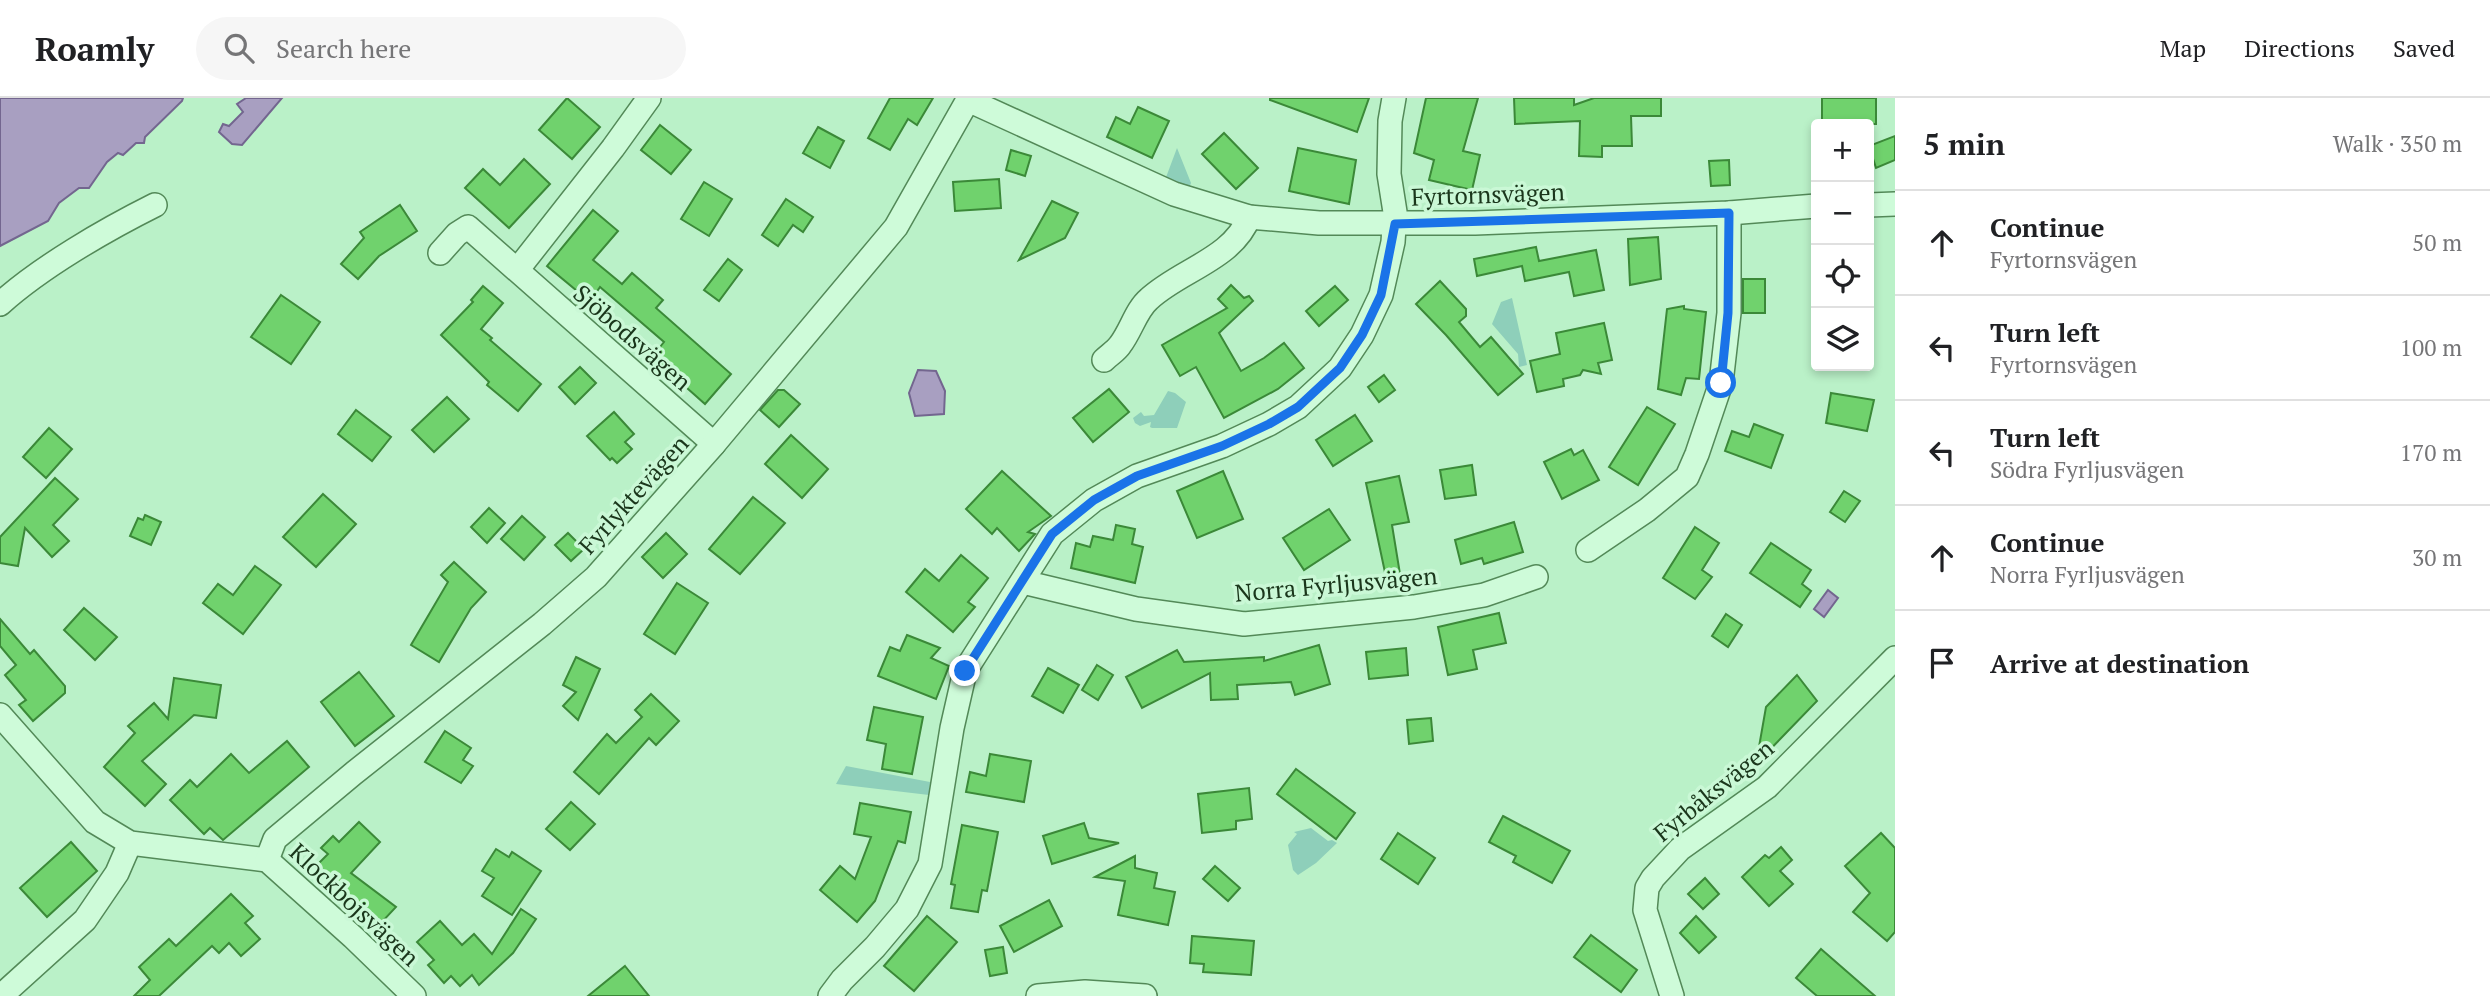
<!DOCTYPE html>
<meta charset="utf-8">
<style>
body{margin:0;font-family:"PT Serif",serif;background:#f6f6f6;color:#202124}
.controls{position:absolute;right:21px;top:21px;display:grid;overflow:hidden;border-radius:7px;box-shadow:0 4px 10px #0003}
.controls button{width:63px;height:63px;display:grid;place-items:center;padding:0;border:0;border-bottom:2px solid #e0e0e0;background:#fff;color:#202124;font:35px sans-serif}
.stop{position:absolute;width:21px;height:21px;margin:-16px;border:5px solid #1a73e8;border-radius:50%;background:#fff}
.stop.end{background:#1a73e8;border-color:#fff;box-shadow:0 2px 7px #0008}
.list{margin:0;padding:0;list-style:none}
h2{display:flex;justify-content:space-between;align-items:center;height:91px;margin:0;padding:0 28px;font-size:30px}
h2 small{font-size:23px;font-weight:400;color:#757577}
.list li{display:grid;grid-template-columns:46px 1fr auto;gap:21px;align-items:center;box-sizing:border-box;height:105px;padding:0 28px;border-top:2px solid #e0e0e0}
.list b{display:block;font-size:26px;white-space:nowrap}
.list p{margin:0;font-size:23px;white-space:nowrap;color:#757577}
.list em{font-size:23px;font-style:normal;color:#757577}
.icon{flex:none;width:38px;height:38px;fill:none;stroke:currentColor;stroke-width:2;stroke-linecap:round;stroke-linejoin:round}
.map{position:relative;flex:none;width:1895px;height:898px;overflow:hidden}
header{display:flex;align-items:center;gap:42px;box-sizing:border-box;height:98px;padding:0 35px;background:#fff;border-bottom:2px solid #e0e0e0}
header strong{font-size:33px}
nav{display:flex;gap:38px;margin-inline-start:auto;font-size:24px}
.search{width:490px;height:63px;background:#f6f6f6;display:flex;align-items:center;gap:18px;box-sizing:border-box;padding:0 24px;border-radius:38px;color:#757577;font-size:26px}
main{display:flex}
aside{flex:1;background:#fff}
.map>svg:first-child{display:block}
.green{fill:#8ecfba}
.water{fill:#a89fc1;stroke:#73668f;stroke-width:2}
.building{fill:#70d26d;stroke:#3b8938;stroke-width:2}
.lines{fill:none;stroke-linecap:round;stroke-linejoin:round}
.minor-casing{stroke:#538958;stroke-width:26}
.minor{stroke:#cefbd9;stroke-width:23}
.route{stroke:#1a73e8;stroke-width:9}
.labels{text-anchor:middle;stroke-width:7;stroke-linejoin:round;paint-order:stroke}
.street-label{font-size:24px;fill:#1a361b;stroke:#caf8d6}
</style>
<header>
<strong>Roamly</strong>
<div class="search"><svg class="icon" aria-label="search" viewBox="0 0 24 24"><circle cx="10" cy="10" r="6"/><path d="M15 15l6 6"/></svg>Search here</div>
<nav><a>Map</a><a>Directions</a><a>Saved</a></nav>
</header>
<main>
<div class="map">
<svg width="1895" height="898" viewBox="0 0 1895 898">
<rect width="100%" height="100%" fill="#baf1c8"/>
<g class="green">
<path d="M1177,50L1191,85L1189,90L1165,82Z"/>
<path d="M1512,200L1527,267L1519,269L1518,256L1492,226L1501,204Z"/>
<path d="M1168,293L1175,295L1186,304L1177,330H1152L1150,329L1151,324L1140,328L1135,325L1133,320L1141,314L1144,318L1154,317Z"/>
<path d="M846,668L930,684L929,697L836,686Z"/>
<path d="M1311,730L1328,743L1332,742L1337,745L1316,765L1298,777L1293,772L1288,747L1297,736L1294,734Z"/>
</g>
<g class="water">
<path d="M0,0H183L182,3L145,39L144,45H136L123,57L118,55L107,64L89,90H79L59,105L48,123L0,148Z"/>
<path d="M246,0H282L242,47L232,46L219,34L223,26L229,28L243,14L237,6Z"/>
<path d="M918,272L936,273L945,293L944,316L915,318L909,295Z"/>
<path d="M1828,492L1838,500L1824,519L1814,511Z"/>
</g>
<g class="building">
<path d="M567,0L600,29L572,61L539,32Z"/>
<path d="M890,0H933L917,27L908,21L890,52L868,40Z"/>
<path d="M1270,0H1369L1357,34L1270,2Z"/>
<path d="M1426,0H1478L1463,53L1480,57L1472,92L1429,82L1434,62L1414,55Z"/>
<path d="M1514,0H1574V7L1594,0H1661V18H1631L1632,48H1602V59L1579,58L1580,23L1515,26Z"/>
<rect x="1822" y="0" width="54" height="26"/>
<path d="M1138,9L1169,23L1152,60L1107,39L1116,19L1130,26Z"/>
<path d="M660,27L691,52L671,76L641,52Z"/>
<path d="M818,29L844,43L830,70L803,55Z"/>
<path d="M1224,35L1258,70L1236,91L1202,56Z"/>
<path d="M1895,38V62L1876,70L1869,48Z"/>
<path d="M1298,50L1356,62L1349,106L1289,93Z"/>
<path d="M1011,52L1031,58L1025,78L1006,72Z"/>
<path d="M524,61L550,86L509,130L465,90L483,71L500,87Z"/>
<path d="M1729,62L1730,87L1711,88L1709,63Z"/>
<path d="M999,81L1001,110L955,113L953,84Z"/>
<path d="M704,84L732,101L709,138L681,121Z"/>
<path d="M786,101L813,119L803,134L793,127L778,148L762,137Z"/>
<path d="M1052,103L1078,115L1065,140L1019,162Z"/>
<path d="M400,107L417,133L379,158L358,181L341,166L364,140L360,134Z"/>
<path d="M593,112L618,133L593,162L622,186L632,175L663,202L656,210L731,276L705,306L652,259L664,244L600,189L584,213L571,201L577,193L547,168Z"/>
<path d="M1658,139L1661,181L1630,187L1628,141Z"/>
<path d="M1536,149L1539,163L1596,152L1604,192L1574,198L1569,174L1525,183L1522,168L1477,178L1474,161Z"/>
<path d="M728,161L742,172L719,203L704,192Z"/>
<rect x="1743" y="181" width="22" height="34"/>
<path d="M1440,183L1466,211V218L1459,224L1480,249L1491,239L1523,276L1498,297L1446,237L1416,206Z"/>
<path d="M1231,187L1244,200L1249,198L1253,203L1219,235L1241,273L1264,260L1284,245L1304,270L1278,291L1224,320L1196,269L1180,278L1162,247L1227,210L1218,201Z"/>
<path d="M483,188L503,205L481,231L492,240L490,242L541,286L518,313L487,287L489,284L441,237L473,204L471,202Z"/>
<path d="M1335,188L1348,202L1319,228L1306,213Z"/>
<path d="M281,197L320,224L291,266L251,239Z"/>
<path d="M1684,208V211L1706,214L1699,281L1686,280L1681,297L1658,291L1667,211Z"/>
<path d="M1604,225L1612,262L1598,265L1601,276L1583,272L1580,277L1563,281L1564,288L1537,294L1530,263L1560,256L1556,235Z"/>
<path d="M580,269L596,285L575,306L559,289Z"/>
<path d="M1384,277L1395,292L1379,304L1368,289Z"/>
<path d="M1109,291L1129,314L1093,344L1073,320Z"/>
<path d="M778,292H784L800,306L779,329L760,312Z"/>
<path d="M1831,295L1874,302L1867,333L1826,325Z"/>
<path d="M447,299L469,321L434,354L412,332Z"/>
<path d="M1647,309L1675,326L1638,387L1609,369Z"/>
<path d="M356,312L391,339L372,363L338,336Z"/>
<path d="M614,314L634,336L625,344L632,351L617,365L612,360L610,362L587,338Z"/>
<path d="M1355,317L1372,343L1333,368L1316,342Z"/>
<path d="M1754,326L1783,337L1771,370L1725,353L1732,333L1749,339Z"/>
<path d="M49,330L72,351L46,380L23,359Z"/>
<path d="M791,337L828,371L802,400L765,366Z"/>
<path d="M1571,351L1574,357L1583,352L1599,382L1562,401L1544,364Z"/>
<path d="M1472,367L1476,397L1445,401L1440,372Z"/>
<path d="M1002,373L1051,418L1028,434L1035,436L1019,453L997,430L992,436L966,411Z"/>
<path d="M1223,373L1243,421L1197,440L1177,393Z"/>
<path d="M1399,378L1409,424L1392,427L1400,476L1386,479L1366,385Z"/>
<path d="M55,380L78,401L53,427L69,443L52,459L25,430L18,468L0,465V439Z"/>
<path d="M1844,393L1860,403L1845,424L1830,414Z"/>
<path d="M323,396L356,426L316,469L283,439Z"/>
<path d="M753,399L785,425L740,476L709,451Z"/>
<path d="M489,410L505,425L487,445L471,429Z"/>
<path d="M1329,411L1350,442L1304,472L1283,440Z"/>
<path d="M145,417L161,424L151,447L130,438L138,420L143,422Z"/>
<path d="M522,418L545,439L524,462L501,441Z"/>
<path d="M1514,424L1523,454L1484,466L1482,460L1461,466L1455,442Z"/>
<path d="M1116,427L1135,431L1132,446L1143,449L1135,485L1071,470L1076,445L1090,449L1093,438L1113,442Z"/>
<path d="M1695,429L1719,445L1702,472L1712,479L1695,501L1663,480Z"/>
<path d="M568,435L584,451L571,463L555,447Z"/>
<path d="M666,435L687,456L663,480L642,459Z"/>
<path d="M1771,445L1811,472L1802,486L1811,493L1800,509L1750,475Z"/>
<path d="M961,457L988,480L968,504L975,509L953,534L906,494L925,471L939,483Z"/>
<path d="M454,464L486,494L471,510L439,564L411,547L448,484L441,477Z"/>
<path d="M255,468L281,487L243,536L203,505L218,486L233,497Z"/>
<path d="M677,485L708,505L675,556L644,536Z"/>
<path d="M84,510L117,539L95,562L64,532Z"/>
<path d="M1499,515L1506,545L1473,552L1477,571L1448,577L1438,529Z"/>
<path d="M1726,516L1742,527L1728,549L1712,538Z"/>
<path d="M0,521L30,556L34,552L65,588V595L33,623L19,607L26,602L5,577L16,567L0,548Z"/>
<path d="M907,537L940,550L931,560L949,568L936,601L878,578L890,549L900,553Z"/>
<path d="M1319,547L1330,586L1295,597L1291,584L1237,587L1238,601L1211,602L1210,575L1142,610L1126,579L1177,552L1184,564L1264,559V563Z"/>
<path d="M1406,550L1408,577L1369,581L1366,554Z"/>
<path d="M576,559L600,571L578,622L563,608L576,594L563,587Z"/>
<path d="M1097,567L1113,577L1098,602L1082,592Z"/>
<path d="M1048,570L1079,587L1063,615L1032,598Z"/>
<path d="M359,574L394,618L355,648L321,604Z"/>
<path d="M1797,577L1817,603L1756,666L1766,609Z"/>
<path d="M174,580L221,587L216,620L194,617L142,663L166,686L145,708L104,669L135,635L128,628L154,605L168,621Z"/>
<path d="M651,596L679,623L656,647L649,640L599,696L574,674L607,636L616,645L642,619L635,612Z"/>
<path d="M874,609L923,619L912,676L882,671L886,646L867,642Z"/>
<path d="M1431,620L1433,643L1409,646L1407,622Z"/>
<path d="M445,633L471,650L463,662L473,668L461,685L425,664Z"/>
<path d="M287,643L309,669L223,742L210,730L204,736L170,702L190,682L197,689L231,656L249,675Z"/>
<path d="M990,656L1031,663L1024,704L966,694L970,674L986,678Z"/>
<path d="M1296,671L1355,715L1336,741L1277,696Z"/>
<path d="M1249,690L1252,721L1236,723V731L1202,735L1198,696Z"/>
<path d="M571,704L595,726L570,752L546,731Z"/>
<path d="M860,705L911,714L905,745L898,743L875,803L857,824L820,792L840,768L855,781L871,739L854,736Z"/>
<path d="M1503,718L1570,753L1552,785L1513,764L1516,758L1489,744Z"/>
<path d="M359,724L380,744L351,775L396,809L381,825L340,793L315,769L328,756L321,750L333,738L339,744Z"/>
<path d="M1084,725L1089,740L1119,745L1052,766L1043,738Z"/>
<path d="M962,727L998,734L987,793L982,792L978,814L951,810L955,787L951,786Z"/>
<path d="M1398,735L1435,760L1418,786L1381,761Z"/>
<path d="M1881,735L1895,750V834L1887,843L1853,814L1870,795L1845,768Z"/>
<path d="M71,744L97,773L47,819L20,790Z"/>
<path d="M1781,749L1792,762L1780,773L1793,786L1769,808L1742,779L1765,757L1769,760Z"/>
<path d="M496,751L509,759L512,754L541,773L512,817L482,798L494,780L482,773Z"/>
<path d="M1135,758V770L1157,775L1154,790L1175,794L1168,827L1118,817L1125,783L1095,779Z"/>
<path d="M1215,768L1240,790L1228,803L1203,781Z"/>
<path d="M1705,780L1719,796L1703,811L1688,796Z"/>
<path d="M231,796L253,818L245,825L260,841L241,858L229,845L219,855L212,848L159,898H134L150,882L139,869L169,841L176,848Z"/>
<path d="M1049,802L1062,828L1014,854L1000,828Z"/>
<path d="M521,811L536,821L513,855L479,887L472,877L460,888L451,878L444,885L428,867L434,862L417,844L440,823L462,847L474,836L492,856Z"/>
<path d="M927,818L957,844L914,893L884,868Z"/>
<path d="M1696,818L1716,839L1699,855L1680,835Z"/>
<path d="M1591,837L1637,872L1621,894L1574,859Z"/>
<path d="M1192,838L1254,843L1251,877L1203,874L1204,866L1190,865Z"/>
<path d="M1003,849L1007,875L990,878L985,852Z"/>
<path d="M1821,851L1875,898H1817L1796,880Z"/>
<path d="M625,868L649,898H588Z"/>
</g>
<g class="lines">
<g class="minor-casing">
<g id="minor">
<path d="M968,2L1174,96L1249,119L1319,125H1475L1729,115L1816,108"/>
<path d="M1869,107L1895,106"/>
<path d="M440,155L457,136L468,129L714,346"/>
<path d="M518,171L613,50L649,0"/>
<path d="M0,206C41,169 105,132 155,107"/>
<path d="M1104,262C1109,257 1116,253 1120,247C1131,233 1136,212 1149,201C1180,172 1233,161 1249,119"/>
<path d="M1588,452L1647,412L1687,379L1697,356L1721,285L1729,215V115"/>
<path d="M1023,484L1136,511L1244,526L1414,509L1484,497L1536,479"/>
<path d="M0,617L95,724L130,745L267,762L353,839L414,898"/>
<path d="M267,762L275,741L354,675L542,526L596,479L714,346L896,129L969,0"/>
<path d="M1,898L85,822L117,775L130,745"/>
<path d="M830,898L842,882L875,849L907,811L930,766L952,630L965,573L1052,436L1094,402L1137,378L1222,348L1269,326L1298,309L1340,270L1362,237L1381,197L1393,144L1395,114L1389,76L1390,23L1394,0"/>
<path d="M1038,898L1085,894L1145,898"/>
<path d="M1672,898L1645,812L1647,790L1653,780L1680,751L1767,689L1895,560"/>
</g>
</g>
<use href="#minor" class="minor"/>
</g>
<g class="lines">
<path class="route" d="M965,573L1052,436L1094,402L1137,378L1222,348L1269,326L1298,309L1340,270L1362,237L1381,197L1395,126L1729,115L1728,215L1721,285"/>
</g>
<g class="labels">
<g class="street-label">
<text transform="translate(1488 97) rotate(-2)" y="8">Fyrtornsvägen</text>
<text transform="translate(632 240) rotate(41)" y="8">Sjöbodsvägen</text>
<text transform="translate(634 397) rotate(-48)" y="8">Fyrlyktevägen</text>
<text transform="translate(1336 487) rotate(-5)" y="8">Norra Fyrljusvägen</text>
<text transform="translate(1714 693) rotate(-39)" y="8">Fyrbåksvägen</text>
<text transform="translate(354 807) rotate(43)" y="8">Klockbojsvägen</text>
</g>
</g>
</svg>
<div class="controls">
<button>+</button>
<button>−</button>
<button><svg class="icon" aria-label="locate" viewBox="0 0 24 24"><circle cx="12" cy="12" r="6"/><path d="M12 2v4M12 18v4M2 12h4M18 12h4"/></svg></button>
<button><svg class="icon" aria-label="layers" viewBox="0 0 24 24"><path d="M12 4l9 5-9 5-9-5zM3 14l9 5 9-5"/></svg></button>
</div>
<div class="stop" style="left:1721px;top:285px"></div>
<div class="stop end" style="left:965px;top:573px"></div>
</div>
<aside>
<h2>5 min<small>Walk · 350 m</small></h2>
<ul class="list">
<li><svg class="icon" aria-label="ahead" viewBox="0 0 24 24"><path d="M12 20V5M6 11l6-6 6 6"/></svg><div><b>Continue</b><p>Fyrtornsvägen</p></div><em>50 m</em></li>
<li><svg class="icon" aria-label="left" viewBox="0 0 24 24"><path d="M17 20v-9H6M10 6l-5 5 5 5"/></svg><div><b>Turn left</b><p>Fyrtornsvägen</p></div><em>100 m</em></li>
<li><svg class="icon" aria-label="left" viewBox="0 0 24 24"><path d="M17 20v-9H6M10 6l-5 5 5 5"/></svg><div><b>Turn left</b><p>Södra Fyrljusvägen</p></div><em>170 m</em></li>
<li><svg class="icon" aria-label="ahead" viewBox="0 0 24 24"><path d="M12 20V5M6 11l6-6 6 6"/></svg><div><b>Continue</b><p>Norra Fyrljusvägen</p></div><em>30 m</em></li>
<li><svg class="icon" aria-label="arrive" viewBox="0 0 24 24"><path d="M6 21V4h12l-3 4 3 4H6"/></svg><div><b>Arrive at destination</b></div></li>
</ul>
</aside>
</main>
